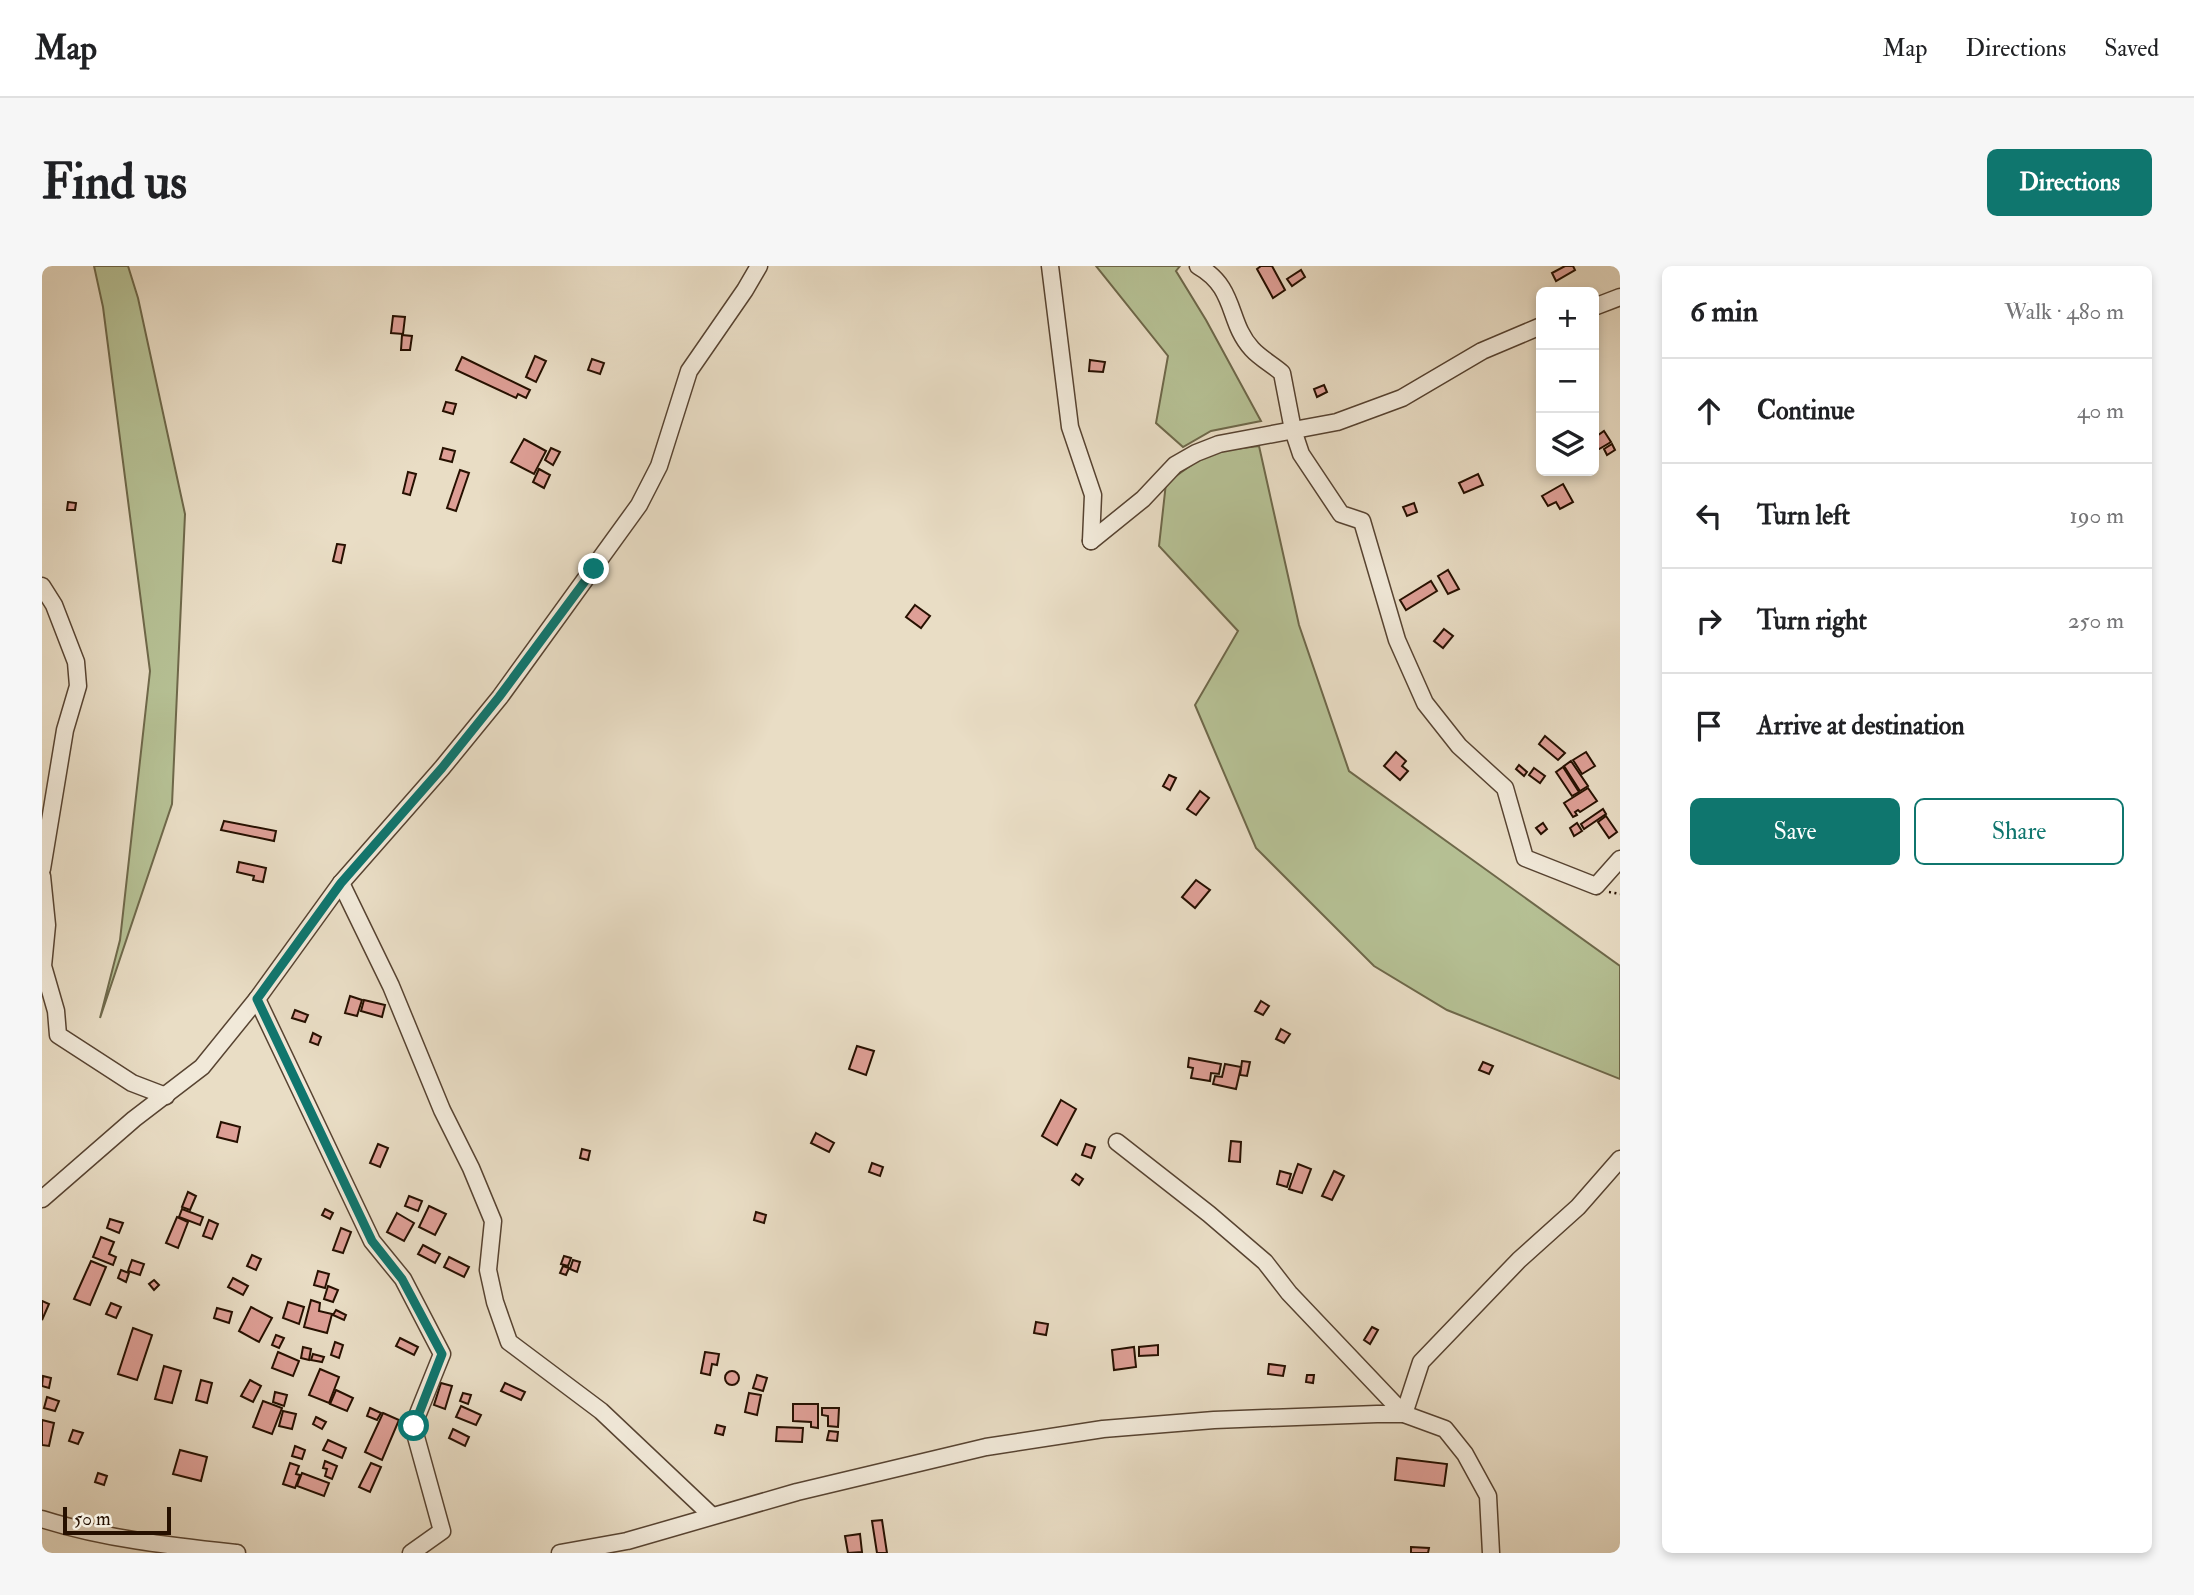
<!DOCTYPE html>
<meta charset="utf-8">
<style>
body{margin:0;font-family:"IM FELL Double Pica",serif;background:#f6f6f6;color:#202124}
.controls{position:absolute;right:21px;top:21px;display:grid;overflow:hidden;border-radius:10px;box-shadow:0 4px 10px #0003}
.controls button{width:63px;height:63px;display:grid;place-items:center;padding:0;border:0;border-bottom:2px solid #e0e0e0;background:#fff;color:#202124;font:35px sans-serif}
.scale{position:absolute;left:21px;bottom:18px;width:108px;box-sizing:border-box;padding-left:7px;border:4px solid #261000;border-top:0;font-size:19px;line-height:24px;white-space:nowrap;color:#261000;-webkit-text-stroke:5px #f1e9d9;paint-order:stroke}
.stop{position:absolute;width:21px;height:21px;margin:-16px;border:5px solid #0f766e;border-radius:50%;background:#fff}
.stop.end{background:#0f766e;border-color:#fff;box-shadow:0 2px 7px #0008}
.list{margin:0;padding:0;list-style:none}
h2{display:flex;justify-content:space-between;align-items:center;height:91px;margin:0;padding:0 28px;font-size:30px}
h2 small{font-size:23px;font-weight:400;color:#757577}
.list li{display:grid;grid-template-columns:46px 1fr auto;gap:21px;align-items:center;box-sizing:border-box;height:105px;padding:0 28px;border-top:2px solid #e0e0e0}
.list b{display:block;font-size:26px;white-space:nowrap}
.list em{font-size:23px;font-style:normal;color:#757577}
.actions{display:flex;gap:14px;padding:21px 28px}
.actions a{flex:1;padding:16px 0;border:2px solid #0f766e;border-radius:10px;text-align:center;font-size:24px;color:#0f766e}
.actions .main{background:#0f766e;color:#fff}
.icon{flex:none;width:38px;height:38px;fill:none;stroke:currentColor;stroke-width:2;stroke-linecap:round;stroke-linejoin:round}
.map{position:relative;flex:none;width:1578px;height:1287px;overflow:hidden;border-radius:10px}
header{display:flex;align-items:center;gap:42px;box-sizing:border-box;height:98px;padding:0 35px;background:#fff;border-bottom:2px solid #e0e0e0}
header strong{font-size:33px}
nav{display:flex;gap:38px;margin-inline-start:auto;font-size:24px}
.intro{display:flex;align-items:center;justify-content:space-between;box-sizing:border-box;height:168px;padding:0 42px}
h1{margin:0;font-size:49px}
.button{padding:18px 32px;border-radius:10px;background:#0f766e;color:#fff;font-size:24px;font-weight:700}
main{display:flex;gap:42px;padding:0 42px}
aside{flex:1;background:#fff;border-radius:10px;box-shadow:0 4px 10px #0003}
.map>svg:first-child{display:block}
.green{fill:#b6c195;stroke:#6e684a;stroke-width:2}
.building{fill:#de9f96;stroke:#261000;stroke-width:2}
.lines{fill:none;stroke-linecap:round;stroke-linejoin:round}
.minor-casing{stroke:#574331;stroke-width:19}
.path{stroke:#261000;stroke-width:2.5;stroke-dasharray:2 3.5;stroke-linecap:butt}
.minor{stroke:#f1e9d9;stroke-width:16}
.route{stroke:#0f766e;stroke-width:9}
</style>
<header>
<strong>Map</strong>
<nav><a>Map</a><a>Directions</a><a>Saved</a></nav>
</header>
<div class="intro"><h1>Find us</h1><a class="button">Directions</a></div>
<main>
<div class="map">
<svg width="1578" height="1287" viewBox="0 0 1578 1287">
<rect width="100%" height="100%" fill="#e9ddc5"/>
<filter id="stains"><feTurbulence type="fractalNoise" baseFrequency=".00286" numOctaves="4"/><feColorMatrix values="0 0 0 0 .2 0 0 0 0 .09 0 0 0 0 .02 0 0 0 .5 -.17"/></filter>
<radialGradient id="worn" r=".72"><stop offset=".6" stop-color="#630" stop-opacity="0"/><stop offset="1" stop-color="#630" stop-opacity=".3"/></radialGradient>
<g class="green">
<path d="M52,0H86L96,32L143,248L130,538L58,752L78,674L108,405L61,41Z"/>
<path d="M1054,0H1138L1134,5L1164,54L1219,155L1169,165L1141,181L1114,157L1126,90Z"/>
<path d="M1217,180L1257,359L1307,505L1578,700V813L1405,744L1332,700L1214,582L1153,439L1196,365L1117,280L1124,217L1168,186Z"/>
</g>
<g class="building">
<path d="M1219,0H1230L1243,24L1231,32L1215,3Z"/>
<path d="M1523,0H1531L1533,4L1514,15L1510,7Z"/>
<path d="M1259,4L1263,11L1250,20L1245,13Z"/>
<path d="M351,50L363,51L361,68L349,67Z"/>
<path d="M360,69L370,70L368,84H359Z"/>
<path d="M493,90L504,95L494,116L484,111Z"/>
<path d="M420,91L488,124L484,132L476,128L474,132L414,104Z"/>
<path d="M550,93L562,97L558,108L546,104Z"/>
<path d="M1048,94L1063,96L1061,106L1047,105Z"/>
<path d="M1282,119L1285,126L1275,131L1272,123Z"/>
<path d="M404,136L414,138L411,148L401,145Z"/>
<path d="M1562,165L1569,176L1552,186V172Z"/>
<path d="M482,173L504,185L492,208L469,196Z"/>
<path d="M1570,178L1573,184L1565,189L1562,183Z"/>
<path d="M401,182L413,185L410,196L398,193Z"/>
<path d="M509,182L518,186L511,199L503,194Z"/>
<path d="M497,203L508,209L502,222L491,216Z"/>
<path d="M418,204L427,207L414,245L405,242Z"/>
<path d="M366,206L374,208L368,229L361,227Z"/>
<path d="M1436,208L1441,219L1422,227L1417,217Z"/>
<path d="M1521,218L1531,236L1518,243L1514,236L1506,240L1500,230Z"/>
<path d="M26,236L34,237L33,244H25Z"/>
<path d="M1372,237L1375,246L1365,250L1361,241Z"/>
<path d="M295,278L303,279L299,297L291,295Z"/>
<path d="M1406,304L1417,323L1406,328L1396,310Z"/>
<path d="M1389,315L1395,325L1364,344L1358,334Z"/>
<path d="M873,339L888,350L879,362L864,351Z"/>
<path d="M1402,363L1411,370L1401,382L1392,375Z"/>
<path d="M1503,470L1523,487L1516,494L1497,478Z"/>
<path d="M1354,486L1364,495L1360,500L1366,505L1358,514L1342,500Z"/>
<path d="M1544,486L1553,500L1540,508L1531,494Z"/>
<path d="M1529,495L1546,520L1538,525L1522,500Z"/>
<path d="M1477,499L1485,506L1482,510L1474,503Z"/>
<path d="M1521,501L1537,526L1530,530L1514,506Z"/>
<path d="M1492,502L1503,510L1498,517L1487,509Z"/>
<path d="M1127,509L1134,512L1128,524L1121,520Z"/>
<path d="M1546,522L1555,535L1538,546L1536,544L1533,546L1535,549L1531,551L1522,537Z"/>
<path d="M1158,525L1167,532L1154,549L1145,543Z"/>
<path d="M1561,543L1564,548L1542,563L1539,558Z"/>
<path d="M1564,550L1575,566L1567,572L1556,556Z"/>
<path d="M182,555L234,565L232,575L179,564Z"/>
<path d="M1501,557L1505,563L1499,568L1494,562Z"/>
<path d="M1535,557L1540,565L1532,570L1528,562Z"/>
<path d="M197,596L224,602L221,616L211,614L212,610L195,606Z"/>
<path d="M1154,614L1168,624L1153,642L1140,631Z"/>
<path d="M308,730L320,734L315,750L303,747Z"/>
<path d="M322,734L343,739L340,751L319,745Z"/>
<path d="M1219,735L1227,740L1221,749L1213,745Z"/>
<path d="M253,744L266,749L263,756L250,752Z"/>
<path d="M1239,763L1248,768L1242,777L1234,773Z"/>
<path d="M271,767L279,771L276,779L268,776Z"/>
<path d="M815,780L832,785L824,809L807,803Z"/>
<path d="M1147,792L1179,798L1177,808L1169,807L1168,815L1149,812L1151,802L1146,801Z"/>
<path d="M1200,795L1208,796L1205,810L1198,809Z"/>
<path d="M1441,796L1451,800L1447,808L1437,804Z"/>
<path d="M1183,798L1199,801L1194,823L1171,818L1173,810L1180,811Z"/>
<path d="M1019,834L1034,843L1015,879L1000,870Z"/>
<path d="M179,856L198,861L195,876L175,871Z"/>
<path d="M774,867L792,877L787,886L769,877Z"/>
<path d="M1189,875L1199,876L1198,896L1187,895Z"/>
<path d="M336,878L346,882L338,901L328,897Z"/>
<path d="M1044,878L1053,881L1049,892L1040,889Z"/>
<path d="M540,883L548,885L546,894L538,892Z"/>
<path d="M830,897L841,901L838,910L827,906Z"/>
<path d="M1256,898L1269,903L1260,927L1247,923Z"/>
<path d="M1238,905L1249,908L1245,921L1235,918Z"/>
<path d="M1292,905L1302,910L1290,934L1280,930Z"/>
<path d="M1034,908L1041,913L1037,919L1030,914Z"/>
<path d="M146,926L154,930L148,944L140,941Z"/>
<path d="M367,930L380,935L376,945L363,940Z"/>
<path d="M387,940L404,948L393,969L377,961Z"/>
<path d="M140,943L161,951L158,959L137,951Z"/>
<path d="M283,943L291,947L288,953L280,949Z"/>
<path d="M714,946L724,949L722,957L712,954Z"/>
<path d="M355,947L372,957L362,975L345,966Z"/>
<path d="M135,951L146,956L136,982L124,977Z"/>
<path d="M68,953L81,957L77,967L65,962Z"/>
<path d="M167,954L176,958L170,973L161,970Z"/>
<path d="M299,962L309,966L301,987L291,984Z"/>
<path d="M59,971L72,976L67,988L74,991L71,999L51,991Z"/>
<path d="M381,979L398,988L393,997L376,988Z"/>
<path d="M210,989L219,993L214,1004L205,1000Z"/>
<path d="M522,990L529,992L526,1000L519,998Z"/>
<path d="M407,991L427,1001L422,1011L402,1001Z"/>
<path d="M90,994L102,998L98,1009L86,1005Z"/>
<path d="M531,994L538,996L535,1006L528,1003Z"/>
<path d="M49,995L64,1001L48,1039L32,1033Z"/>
<path d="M521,1000L527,1002L524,1009L518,1007Z"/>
<path d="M79,1004L87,1007L84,1016L76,1012Z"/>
<path d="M276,1005L287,1008L283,1022L272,1019Z"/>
<path d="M191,1012L206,1020L201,1029L186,1021Z"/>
<path d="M112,1014L117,1019L112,1024L107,1018Z"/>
<path d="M286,1020L296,1024L291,1036L282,1033Z"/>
<path d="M269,1034L278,1037L277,1045L290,1048L285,1067L262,1061Z"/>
<path d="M0,1035L7,1038L0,1054Z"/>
<path d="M246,1036L262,1041L257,1058L241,1052Z"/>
<path d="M69,1037L79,1041L74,1052L64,1048Z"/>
<path d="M209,1041L230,1052L217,1076L197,1065Z"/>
<path d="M175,1042L190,1046L187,1057L172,1052Z"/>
<path d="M294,1044L304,1049L302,1054L291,1049Z"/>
<path d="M994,1056L1006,1058L1004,1069L992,1067Z"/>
<path d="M1330,1061L1336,1064L1328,1078L1322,1074Z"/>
<path d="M91,1062L110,1069L95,1114L76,1108Z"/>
<path d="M234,1069L242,1072L237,1082L230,1079Z"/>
<path d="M358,1072L376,1081L372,1089L354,1080Z"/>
<path d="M293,1076L301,1079L297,1092L289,1089Z"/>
<path d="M1116,1079V1089L1097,1090V1081Z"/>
<path d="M261,1081L269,1083L267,1094L259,1092Z"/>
<path d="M1092,1081L1094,1101L1072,1104L1070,1084Z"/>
<path d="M236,1086L257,1095L251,1110L230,1102Z"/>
<path d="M663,1086L677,1088L675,1099L670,1098L668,1109L659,1107Z"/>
<path d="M271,1088L282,1091L280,1096L269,1094Z"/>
<path d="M1227,1098L1243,1100L1241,1110L1226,1108Z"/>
<path d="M122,1100L139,1105L130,1137L113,1133Z"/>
<path d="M278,1103L297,1111L287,1137L267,1129Z"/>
<circle cx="690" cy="1112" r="7"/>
<path d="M715,1109L725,1112L721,1125L711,1122Z"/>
<path d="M1265,1109H1272L1271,1117L1264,1116Z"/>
<path d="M1,1110L9,1112L7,1122L0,1120Z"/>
<path d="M159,1114L170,1117L165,1137L154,1134Z"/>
<path d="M208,1114L219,1120L211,1136L199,1130Z"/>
<path d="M399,1117L410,1120L403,1143L392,1139Z"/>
<path d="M463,1117L483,1126L479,1134L459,1125Z"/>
<path d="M294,1124L311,1132L305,1145L288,1138Z"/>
<path d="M233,1126L245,1129L242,1140L231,1136Z"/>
<path d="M421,1127L429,1129L426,1138L418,1135Z"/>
<path d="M707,1127L719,1129L715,1149L703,1146Z"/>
<path d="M5,1131L17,1135L13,1145L2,1142Z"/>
<path d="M221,1135L240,1142L230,1168L211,1161Z"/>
<path d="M751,1138H776V1162L769,1161V1156L751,1155Z"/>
<path d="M419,1140L439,1149L434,1159L414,1151Z"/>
<path d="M328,1142L339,1147L335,1154L325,1150Z"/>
<path d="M780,1142H797L796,1161L786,1160V1150L780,1149Z"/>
<path d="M241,1145L254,1148L250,1163L237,1160Z"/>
<path d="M341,1147L357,1154L340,1194L323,1186Z"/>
<path d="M274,1151L284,1156L280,1163L271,1158Z"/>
<path d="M0,1154L12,1157L7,1180L0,1179Z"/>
<path d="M675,1159L683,1161L681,1169L673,1167Z"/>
<path d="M735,1161L761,1162L760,1176L734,1175Z"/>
<path d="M411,1163L427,1171L423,1180L407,1172Z"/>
<path d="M31,1164L41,1167L36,1178L27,1175Z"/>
<path d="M787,1165L796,1166L795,1175L785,1174Z"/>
<path d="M286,1174L304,1182L300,1192L281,1184Z"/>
<path d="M253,1180L263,1184L260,1193L250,1190Z"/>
<path d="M138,1184L165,1191L159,1215L131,1208Z"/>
<path d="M1355,1192L1405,1198L1402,1220L1353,1214Z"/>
<path d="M283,1195L295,1200L290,1213L283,1210L285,1203L281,1202Z"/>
<path d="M248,1197L257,1200L254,1208L258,1209L253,1222L241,1218Z"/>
<path d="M329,1197L339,1201L328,1226L317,1221Z"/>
<path d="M56,1207L65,1210L62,1219L53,1216Z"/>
<path d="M260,1207L287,1217L282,1230L255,1220Z"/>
<path d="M840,1254L845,1287H835L830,1255Z"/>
<path d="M818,1268L820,1286L806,1287L803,1270Z"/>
<path d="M1369,1281L1387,1282L1386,1287H1369Z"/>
</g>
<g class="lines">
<g class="minor-casing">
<g id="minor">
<path d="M1008,0L1028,161L1051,229L1049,275"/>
<path d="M1156,0C1195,22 1185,56 1210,83C1218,92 1231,99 1240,107L1251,164L1259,188L1299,248L1320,255L1355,374L1383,437L1417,480L1463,522L1483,592L1554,620L1578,593"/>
<path d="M1552,41L1578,31"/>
<path d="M1049,275L1101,233L1133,199L1154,187L1177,178L1295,156L1360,132L1440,85L1499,60"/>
<path d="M0,320L12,339L34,396L36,420L23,464L0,603"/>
<path d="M0,610L5,659L1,700L14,745L16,769L90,817L124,830"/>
<path d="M299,617L349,720L400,844L429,902L451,955L446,1004L453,1036L467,1076L559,1145L669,1249"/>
<path d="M215,733L330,975L361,1013L400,1088L371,1160L400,1265L369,1287"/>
<path d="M1075,876L1167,948L1223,996L1247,1027L1362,1148L1379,1096L1477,994L1536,941L1578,893"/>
<path d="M0,933L92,853L160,801L215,733L299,617L400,502L458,431L597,239L617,200L647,105L703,24L717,0"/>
<path d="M0,1253C63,1273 130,1280 195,1287"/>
<path d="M518,1287L585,1275L755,1226L944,1181L1061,1163L1172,1154L1335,1148H1362L1403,1163L1423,1188L1446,1230L1449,1287"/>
</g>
</g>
<path class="path" d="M1567,626L1578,628"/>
<use href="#minor" class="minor"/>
</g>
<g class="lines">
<path class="route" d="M372,1160L400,1088L360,1013L330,975L215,733L299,617L400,502L457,431L552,303"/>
</g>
<rect width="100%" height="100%" filter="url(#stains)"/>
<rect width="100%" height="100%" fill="url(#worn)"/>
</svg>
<div class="controls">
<button>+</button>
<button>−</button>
<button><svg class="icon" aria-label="layers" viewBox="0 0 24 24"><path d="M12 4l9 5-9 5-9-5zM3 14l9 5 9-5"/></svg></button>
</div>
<div class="scale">50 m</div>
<div class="stop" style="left:372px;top:1160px"></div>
<div class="stop end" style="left:552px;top:303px"></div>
</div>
<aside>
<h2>6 min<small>Walk · 480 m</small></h2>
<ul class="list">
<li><svg class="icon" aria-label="ahead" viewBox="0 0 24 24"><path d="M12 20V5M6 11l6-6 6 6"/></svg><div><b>Continue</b></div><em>40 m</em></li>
<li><svg class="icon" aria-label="left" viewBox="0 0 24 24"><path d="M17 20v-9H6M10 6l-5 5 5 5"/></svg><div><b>Turn left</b></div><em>190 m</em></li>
<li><svg class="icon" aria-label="right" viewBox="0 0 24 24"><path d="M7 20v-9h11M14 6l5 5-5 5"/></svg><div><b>Turn right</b></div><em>250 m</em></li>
<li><svg class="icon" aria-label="arrive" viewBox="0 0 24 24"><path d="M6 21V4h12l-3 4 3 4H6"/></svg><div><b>Arrive at destination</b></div></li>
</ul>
<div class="actions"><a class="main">Save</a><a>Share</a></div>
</aside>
</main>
